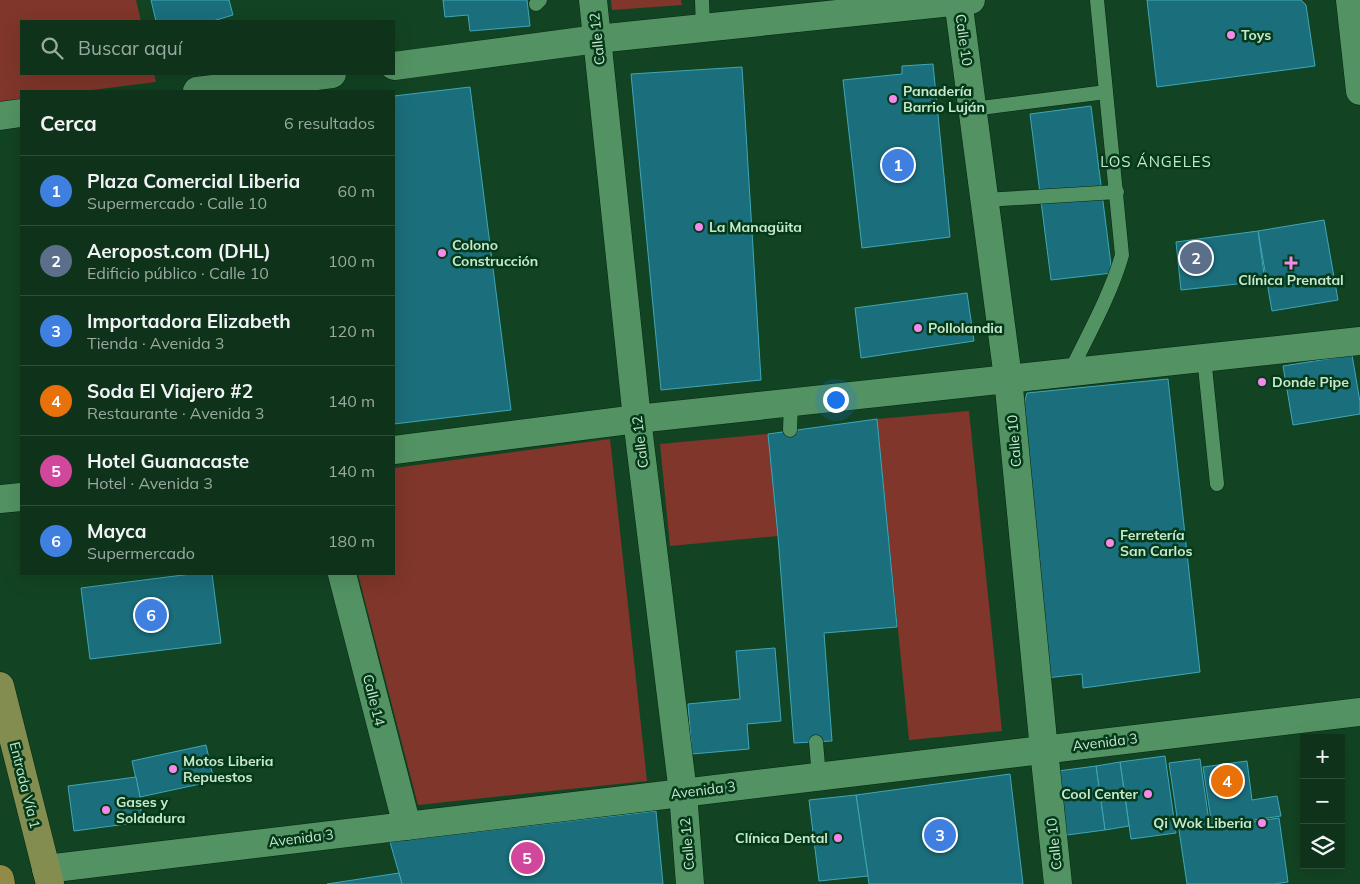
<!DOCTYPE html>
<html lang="es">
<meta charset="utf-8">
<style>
body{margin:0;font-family:Mulish,sans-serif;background:#1c3f27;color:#f1f3f6}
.controls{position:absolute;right:15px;bottom:15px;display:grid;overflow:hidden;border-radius:0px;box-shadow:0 5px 20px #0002}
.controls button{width:45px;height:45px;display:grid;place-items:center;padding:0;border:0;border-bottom:1px solid #2e4e39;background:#0e331a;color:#f1f3f6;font:25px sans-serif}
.you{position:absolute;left:835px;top:399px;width:18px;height:18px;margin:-12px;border:4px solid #fff;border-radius:50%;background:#1a73e8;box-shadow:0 0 0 8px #1a73e833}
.badge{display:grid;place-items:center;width:32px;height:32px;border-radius:50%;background:#ea580c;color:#fff;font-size:16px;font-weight:700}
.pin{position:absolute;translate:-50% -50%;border:2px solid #fff;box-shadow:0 1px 5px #0006}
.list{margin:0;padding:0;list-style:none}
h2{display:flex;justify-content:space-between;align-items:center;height:65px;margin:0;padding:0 20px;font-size:21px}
h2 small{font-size:16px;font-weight:400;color:#9baaa2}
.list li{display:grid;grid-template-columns:32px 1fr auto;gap:15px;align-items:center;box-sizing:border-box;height:70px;padding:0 20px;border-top:1px solid #2e4e39}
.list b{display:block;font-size:19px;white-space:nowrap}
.list p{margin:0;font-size:16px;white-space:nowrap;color:#9baaa2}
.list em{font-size:16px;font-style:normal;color:#9baaa2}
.icon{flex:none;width:28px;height:28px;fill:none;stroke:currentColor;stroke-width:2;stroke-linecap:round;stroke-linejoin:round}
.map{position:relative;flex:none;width:1360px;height:884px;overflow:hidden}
.search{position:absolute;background:#0e331a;box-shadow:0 5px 20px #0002;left:20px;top:20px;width:375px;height:55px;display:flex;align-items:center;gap:12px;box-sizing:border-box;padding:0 18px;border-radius:0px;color:#9baaa2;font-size:19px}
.panel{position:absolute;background:#0e331a;box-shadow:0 5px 20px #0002;left:20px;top:90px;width:375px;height:485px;border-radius:0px}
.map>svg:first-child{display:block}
.green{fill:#80362a}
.building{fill:#1b6e7c;stroke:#3ea7b9}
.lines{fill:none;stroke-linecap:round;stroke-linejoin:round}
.service-casing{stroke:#052711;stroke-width:15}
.minor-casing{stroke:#052711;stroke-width:29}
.primary-casing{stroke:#052711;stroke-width:29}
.trunk-casing{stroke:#052711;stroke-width:29}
.service{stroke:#539363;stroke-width:14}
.minor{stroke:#539363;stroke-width:28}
.primary{stroke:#828d4f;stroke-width:28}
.trunk{stroke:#928b48;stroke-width:28}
.poi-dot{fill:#f788ec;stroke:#043919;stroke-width:2}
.labels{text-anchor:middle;stroke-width:5;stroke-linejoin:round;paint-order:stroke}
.poi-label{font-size:14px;font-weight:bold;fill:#c8e8ce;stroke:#043919;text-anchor:start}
.street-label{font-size:14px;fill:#c8e8ce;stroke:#043919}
.neighbourhood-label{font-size:15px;letter-spacing:1px;fill:#c8e8ce;stroke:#043919}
</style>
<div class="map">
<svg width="1360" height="884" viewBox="0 0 1360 884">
<rect width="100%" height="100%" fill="#124423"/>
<g class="green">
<path d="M0,0H136L141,21H21V74H154L156,82L84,91H21V100L0,102Z"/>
<path d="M611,0H681L682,5L612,10Z"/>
<path d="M969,411L1002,731L909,740L877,419Z"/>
<path d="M768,434L778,536L670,546L660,444Z"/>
<path d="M610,439L647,781L418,805L358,574H394V468Z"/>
</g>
<g class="building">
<path d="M151,0H229L233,15L213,21H156Z"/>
<path d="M443,0H527L530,26L470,31L468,15L445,17Z"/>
<path d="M1147,0H1301L1306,5L1315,66L1157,87Z"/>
<path d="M933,64L950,237L862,248L843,80L902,74V66Z"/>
<path d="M742,67L761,380L661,390L631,74Z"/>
<path d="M470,87L511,410L394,424V96Z"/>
<path d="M1091,106L1112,273L1051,280L1030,114Z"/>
<path d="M1324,220L1338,300L1272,311L1258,231Z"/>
<path d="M1258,231L1265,281L1181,290L1176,242Z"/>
<path d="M967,293L974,341L861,358L855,308Z"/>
<path d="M1352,355L1360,402V414L1293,425L1283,366Z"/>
<path d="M1168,379L1200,672L1083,688L1082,674L1046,678L1021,414L1027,393Z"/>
<path d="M877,419L897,627L824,633L832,741L794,743L778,536L768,434Z"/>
<path d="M191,574H212L221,643L90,659L81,588Z"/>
<path d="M775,648L781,721L747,724L749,749L692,754L688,704L740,699L736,651Z"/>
<path d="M206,745L214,781L140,797L132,761Z"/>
<path d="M1165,756L1176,833L1131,839L1120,762Z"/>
<path d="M1200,759L1210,828L1279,818L1288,882L1274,884H1187L1169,763Z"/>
<path d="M1247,761L1252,800L1277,796L1281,816L1212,826L1203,767Z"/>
<path d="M1120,762L1129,826L1105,830L1096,766Z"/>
<path d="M1096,766L1105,830L1067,835L1058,771Z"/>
<path d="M1010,774L1023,884H869L856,795Z"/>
<path d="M136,777L140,797L142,822L74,831L68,786Z"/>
<path d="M856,795L868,876L819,881L809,800Z"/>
<path d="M656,811L663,884H402L390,842Z"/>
<path d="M399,873L402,884H327Z"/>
</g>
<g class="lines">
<g class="service-casing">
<g id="service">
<path d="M702,0L703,28"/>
<path d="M536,4L540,0"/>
<path d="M973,109L1106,92"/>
<path d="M985,200L1117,192"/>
<path d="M1204,357L1217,484"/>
<path d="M1070,372C1088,335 1111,294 1122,255L1097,0"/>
<path d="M790,430L791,402"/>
<path d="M816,742L819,777"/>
</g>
</g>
<g class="minor-casing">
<g id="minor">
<path d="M593,0L637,419L683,793L690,884"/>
<path d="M958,0L1008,378L1044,750L1058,884"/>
<path d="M1350,0L1360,91"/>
<path d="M394,66L597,39L971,0"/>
<path d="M197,91L332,74"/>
<path d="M0,116L21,113"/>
<path d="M394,450L637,419L1360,341"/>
<path d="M0,499L21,497"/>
<path d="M342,574L407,826"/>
<path d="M46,869L1360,712"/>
</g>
</g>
<g class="primary-casing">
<path id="primary" d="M0,686L50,884"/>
</g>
<g class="trunk-casing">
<path id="trunk" d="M0,879L1,884"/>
</g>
<use href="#service" class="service"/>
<use href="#minor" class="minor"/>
<use href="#primary" class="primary"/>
<use href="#trunk" class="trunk"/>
</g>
<g class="poi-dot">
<circle cx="1231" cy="35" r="5"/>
<circle cx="893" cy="99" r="5"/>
<circle cx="699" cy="227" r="5"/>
<circle cx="442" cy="253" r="5"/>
<path d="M1288.5 255.5h5v5h5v5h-5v5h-5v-5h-5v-5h5z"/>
<circle cx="918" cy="328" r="5"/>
<circle cx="1262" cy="382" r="5"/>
<circle cx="1110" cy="543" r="5"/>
<circle cx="173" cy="769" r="5"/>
<circle cx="1148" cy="794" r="5"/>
<circle cx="106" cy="810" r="5"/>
<circle cx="1262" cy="823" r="5"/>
<circle cx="838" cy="838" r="5"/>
</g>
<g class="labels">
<g class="poi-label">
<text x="1241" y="40">Toys</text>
<text x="903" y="96">Panadería<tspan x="903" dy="16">Barrio Luján</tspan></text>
<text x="709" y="232">La Managüita</text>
<text x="452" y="250">Colono<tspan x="452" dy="16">Construcción</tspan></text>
<text x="1291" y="285" text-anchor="middle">Clínica Prenatal</text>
<text x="928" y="333">Pollolandia</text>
<text x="1272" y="387">Donde Pipe</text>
<text x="1120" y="540">Ferretería<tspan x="1120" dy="16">San Carlos</tspan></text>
<text x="183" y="766">Motos Liberia<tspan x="183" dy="16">Repuestos</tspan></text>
<text x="1138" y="799" text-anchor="end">Cool Center</text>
<text x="116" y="807">Gases y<tspan x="116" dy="16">Soldadura</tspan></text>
<text x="1252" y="828" text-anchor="end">Qi Wok Liberia</text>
<text x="828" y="843" text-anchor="end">Clínica Dental</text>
</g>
<g class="street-label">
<text transform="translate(597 39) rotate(-96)" y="5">Calle 12</text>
<text transform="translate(964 40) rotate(82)" y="5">Calle 10</text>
<text transform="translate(1014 441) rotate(-95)" y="5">Calle 10</text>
<text transform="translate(640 442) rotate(-97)" y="5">Calle 12</text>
<text transform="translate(374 700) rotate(76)" y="5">Calle 14</text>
<text transform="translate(1105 742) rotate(-7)" y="5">Avenida 3</text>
<text transform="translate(25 785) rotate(76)" y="5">Entrada Vía 1</text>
<text transform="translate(703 790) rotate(-7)" y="5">Avenida 3</text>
<text transform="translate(301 838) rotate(-7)" y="5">Avenida 3</text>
<text transform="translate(687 844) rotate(-95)" y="5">Calle 12</text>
<text transform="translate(1054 844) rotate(-96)" y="5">Calle 10</text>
</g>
<g class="neighbourhood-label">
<text x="1156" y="167">LOS ÁNGELES</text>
</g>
</g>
</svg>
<div class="controls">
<button>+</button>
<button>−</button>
<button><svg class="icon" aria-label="layers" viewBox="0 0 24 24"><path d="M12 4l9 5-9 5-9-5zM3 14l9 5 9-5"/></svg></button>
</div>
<div class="you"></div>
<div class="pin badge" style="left:898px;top:165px;background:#3f7fe0">1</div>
<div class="pin badge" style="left:1196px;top:258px;background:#5c6f8a">2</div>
<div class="pin badge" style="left:940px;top:835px;background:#3f7fe0">3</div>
<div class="pin badge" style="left:1227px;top:781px;background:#e8710a">4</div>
<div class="pin badge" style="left:527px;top:858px;background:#d1479c">5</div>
<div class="pin badge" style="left:151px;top:615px;background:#3f7fe0">6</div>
<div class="search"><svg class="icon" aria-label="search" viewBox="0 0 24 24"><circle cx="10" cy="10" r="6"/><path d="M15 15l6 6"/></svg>Buscar aquí</div>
<section class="panel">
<h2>Cerca<small>6 resultados</small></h2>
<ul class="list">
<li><span class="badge" style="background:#3f7fe0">1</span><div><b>Plaza Comercial Liberia</b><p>Supermercado · Calle 10</p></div><em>60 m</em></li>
<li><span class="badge" style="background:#5c6f8a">2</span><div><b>Aeropost.com (DHL)</b><p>Edificio público · Calle 10</p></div><em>100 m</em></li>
<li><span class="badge" style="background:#3f7fe0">3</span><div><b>Importadora Elizabeth</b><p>Tienda · Avenida 3</p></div><em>120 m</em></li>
<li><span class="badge" style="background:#e8710a">4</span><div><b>Soda El Viajero #2</b><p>Restaurante · Avenida 3</p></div><em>140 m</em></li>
<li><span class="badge" style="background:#d1479c">5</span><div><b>Hotel Guanacaste</b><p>Hotel · Avenida 3</p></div><em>140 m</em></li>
<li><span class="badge" style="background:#3f7fe0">6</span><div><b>Mayca</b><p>Supermercado</p></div><em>180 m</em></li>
</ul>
</section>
</div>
